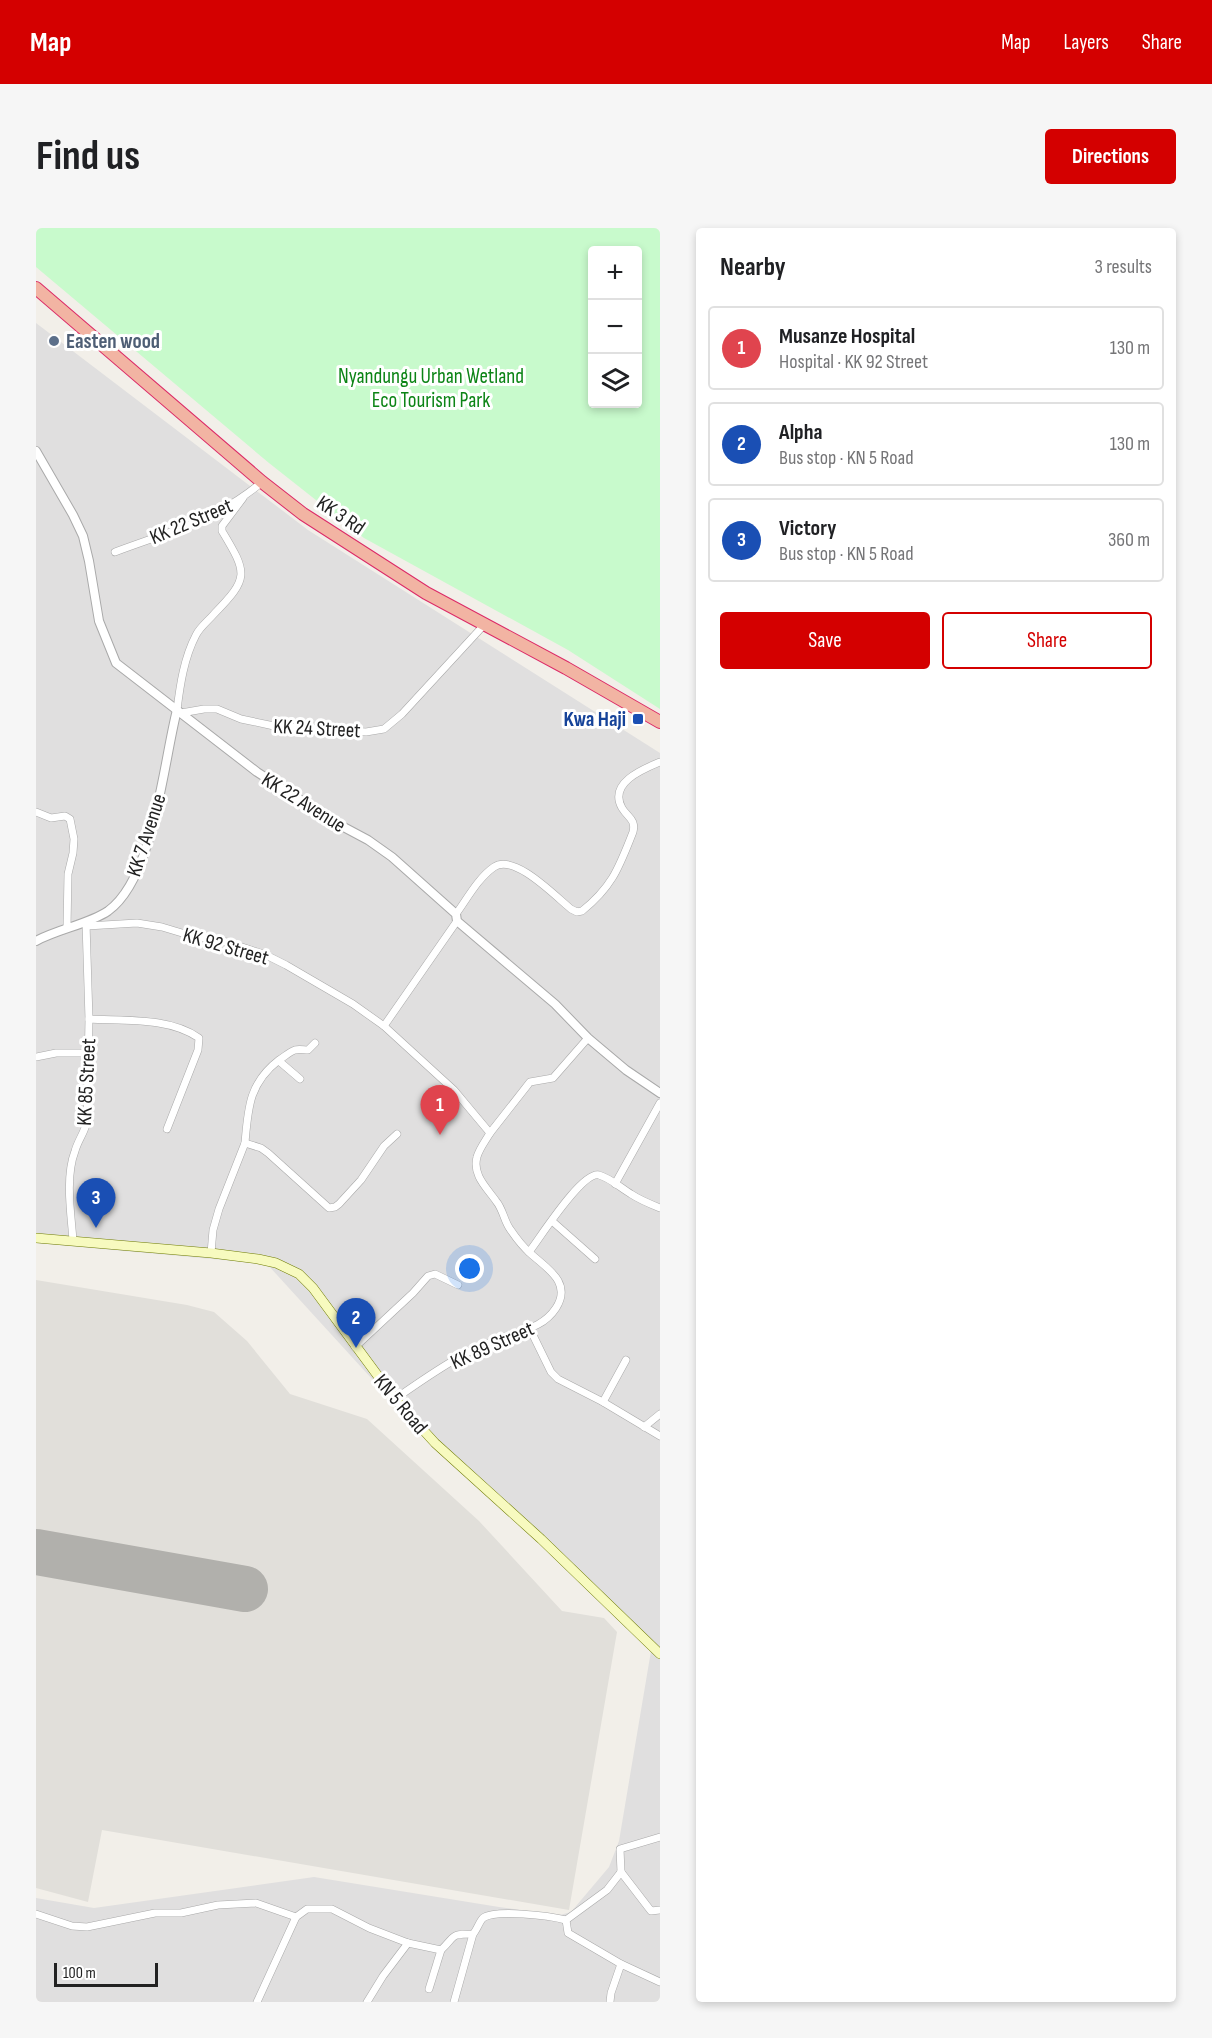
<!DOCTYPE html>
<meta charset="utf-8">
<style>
body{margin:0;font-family:"Sofia Sans Condensed",sans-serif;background:#f6f6f6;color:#202124}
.controls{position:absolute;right:18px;top:18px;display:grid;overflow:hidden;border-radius:6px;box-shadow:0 3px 9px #0003}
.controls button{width:54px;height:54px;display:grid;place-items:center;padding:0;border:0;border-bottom:2px solid #e0e0e0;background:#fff;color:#202124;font:30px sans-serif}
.scale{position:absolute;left:18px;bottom:15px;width:104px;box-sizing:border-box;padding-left:6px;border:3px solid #222;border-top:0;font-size:16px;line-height:21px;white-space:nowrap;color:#222;-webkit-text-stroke:4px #fff;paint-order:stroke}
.you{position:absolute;left:434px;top:1041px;width:21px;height:21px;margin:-15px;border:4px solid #fff;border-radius:50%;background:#1a73e8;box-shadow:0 0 0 9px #1a73e833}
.badge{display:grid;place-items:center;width:39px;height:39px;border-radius:50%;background:#d40000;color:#fff;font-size:20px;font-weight:700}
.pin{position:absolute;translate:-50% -50px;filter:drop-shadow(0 2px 3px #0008)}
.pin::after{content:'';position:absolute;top:32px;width:21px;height:18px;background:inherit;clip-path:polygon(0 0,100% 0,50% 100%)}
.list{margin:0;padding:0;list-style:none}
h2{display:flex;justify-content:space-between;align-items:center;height:78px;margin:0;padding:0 24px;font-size:26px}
h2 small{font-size:20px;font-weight:400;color:#757577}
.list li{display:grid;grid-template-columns:39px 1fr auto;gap:18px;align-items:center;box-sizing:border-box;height:84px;margin:0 12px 12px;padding:0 12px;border:2px solid #e0e0e0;border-radius:6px}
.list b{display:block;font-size:22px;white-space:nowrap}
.list p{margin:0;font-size:20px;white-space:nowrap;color:#757577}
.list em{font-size:20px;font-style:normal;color:#757577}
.actions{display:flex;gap:12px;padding:18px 24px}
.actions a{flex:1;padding:14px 0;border:2px solid #d40000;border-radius:6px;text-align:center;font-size:21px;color:#d40000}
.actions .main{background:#d40000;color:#fff}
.icon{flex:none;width:33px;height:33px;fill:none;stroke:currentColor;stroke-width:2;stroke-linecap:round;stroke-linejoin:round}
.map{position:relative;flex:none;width:624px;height:1774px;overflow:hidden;border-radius:6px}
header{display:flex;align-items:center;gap:36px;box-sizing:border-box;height:84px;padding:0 30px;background:#d40000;color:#fff}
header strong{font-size:28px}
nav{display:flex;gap:33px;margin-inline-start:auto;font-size:21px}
.intro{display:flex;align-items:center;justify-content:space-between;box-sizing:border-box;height:144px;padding:0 36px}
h1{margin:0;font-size:42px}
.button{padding:15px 27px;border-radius:6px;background:#d40000;color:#fff;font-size:21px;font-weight:700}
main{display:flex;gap:36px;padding:0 36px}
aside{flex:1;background:#fff;border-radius:6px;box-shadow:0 3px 9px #0003}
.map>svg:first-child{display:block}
.residential{fill:#e0dfdf}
.airport{fill:#e1dfda}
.park{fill:#c8facc;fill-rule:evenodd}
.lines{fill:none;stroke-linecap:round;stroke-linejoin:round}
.runway{stroke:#b1b0ac;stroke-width:46}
.minor-casing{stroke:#a9a9a9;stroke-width:8}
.tertiary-casing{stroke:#a9a9a9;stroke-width:10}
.secondary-casing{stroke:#707d05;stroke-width:10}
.trunk-casing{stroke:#dc2a67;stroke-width:14}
.minor{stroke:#fff;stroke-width:7}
.tertiary{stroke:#fff;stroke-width:8}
.secondary{stroke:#f7fabf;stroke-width:9}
.trunk{stroke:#f2b4a3;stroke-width:12}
.service-dot{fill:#5c6f8a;stroke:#fff;stroke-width:2}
.transit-dot{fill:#1a4fb4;stroke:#fff;stroke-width:2}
.labels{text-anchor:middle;stroke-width:6;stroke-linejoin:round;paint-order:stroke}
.service-label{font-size:21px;font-weight:bold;fill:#4e5e75;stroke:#fff;text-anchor:start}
.park-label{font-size:21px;fill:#0c8416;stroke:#fff}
.street-label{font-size:21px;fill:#222;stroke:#fff}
.transit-label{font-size:21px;font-weight:bold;fill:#164399;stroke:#fff;text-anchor:end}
</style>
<header>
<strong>Map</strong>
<nav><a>Map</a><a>Layers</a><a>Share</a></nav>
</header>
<div class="intro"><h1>Find us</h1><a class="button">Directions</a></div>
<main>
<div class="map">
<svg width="624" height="1774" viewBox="0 0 624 1774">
<rect width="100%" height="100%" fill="#f2efe9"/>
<path class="residential" d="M0,95L272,302L624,525V1774H0V1670L58,1680L278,1649L463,1679L524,1687L535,1684L573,1639L583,1613L616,1417L399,1220L231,1036L0,1015Z"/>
<path class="airport" d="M0,1052L151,1077L178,1084L211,1113L254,1166L331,1191L443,1293L526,1383L568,1390L581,1404L533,1682L66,1602L52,1674L0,1660Z"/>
<path class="park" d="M0,0H624V481L532,422L328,310L233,235L0,39ZM556,22H602V176H556Z"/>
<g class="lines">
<path class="runway" d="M0,1324L209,1361"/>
<g class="minor-casing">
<g id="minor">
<path d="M79,324C132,304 182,292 226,254"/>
<path d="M141,482C144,457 148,430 160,407C164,399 172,393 178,386C213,350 212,346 186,303V298L207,270"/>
<path d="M145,485L168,481H181L205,491L238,498L330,504L348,501L366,486L448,397"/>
<path d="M0,584L15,590L29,588L34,591L38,611L37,625L32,646L31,699"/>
<path d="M420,686C431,671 442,650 458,639C478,625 519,668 535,681L541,684L546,683C577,658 583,639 597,604C600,591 592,590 586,580C572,555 607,541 624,534"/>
<path d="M51,698L101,695L126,699L156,708L191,714L230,727L250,737L317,776L348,798L418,862L454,905C450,912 443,921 441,929C436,947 451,960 460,973C467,981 468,993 474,1001C480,1010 487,1019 495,1026C512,1041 536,1055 520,1080C507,1100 486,1102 465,1110C450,1116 434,1122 420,1131C399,1143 379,1157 359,1171"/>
<path d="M53,791C88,793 133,789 163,810L162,822L131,901"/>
<path d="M348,798L421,693"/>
<path d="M0,829L20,825H52"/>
<path d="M243,833L264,851"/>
<path d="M454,905L494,854L517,850L552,810"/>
<path d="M209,915C212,880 213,855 243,832C248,829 253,824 259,822C263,821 268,822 272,822L279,815"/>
<path d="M579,956L624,875"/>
<path d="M516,993L559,1031"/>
<path d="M37,1012C35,986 29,949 39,923C42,912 49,904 51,893L53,791L50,695"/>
<path d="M493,1024C504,1010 546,943 563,947C574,950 585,960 595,966C604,972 614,976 624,980"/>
<path d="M175,1025L177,1002L183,981L209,915L225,920L232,925L293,980L299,979L303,976L325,952L348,918L361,906"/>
<path d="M494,1101L515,1144L522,1151L567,1174L624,1208"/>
<path d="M319,1119L377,1065L392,1048L399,1046L422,1057"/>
<path d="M567,1174L590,1132"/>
<path d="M608,1199L624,1186"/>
<path d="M585,1644L584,1621L624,1609"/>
<path d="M0,1686L36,1698L51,1699L119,1685H145L182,1677L220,1675L260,1689"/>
<path d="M530,1692L532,1705L585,1736L624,1754"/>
<path d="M393,1761L405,1722"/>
<path d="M221,1774L260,1689L271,1681H296L333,1700L372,1715L405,1722C420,1708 413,1706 437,1706C441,1702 443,1694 447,1690C460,1681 514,1688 530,1692L571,1662L585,1644L615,1683L624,1682"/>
<path d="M331,1774L347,1748L372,1715"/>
<path d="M418,1774L437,1706"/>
<path d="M574,1774L575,1765L585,1736"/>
</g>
</g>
<g class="tertiary-casing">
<g id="tertiary">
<path d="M0,223L37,287L47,308L53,333L63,393L80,435L221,544L302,596L332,612L356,629L420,686L421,693L519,776L552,810L590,842L624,865"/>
<path d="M0,713C22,701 53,696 72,683C118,650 127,536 141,482"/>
</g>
</g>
<g class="secondary-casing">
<path id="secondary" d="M0,1010L175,1025L222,1031L240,1035L263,1046L277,1060L359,1171L399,1215L505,1311L624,1426"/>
</g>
<g class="trunk-casing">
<path id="trunk" d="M0,60L226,254L267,286L390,365L530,440L624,494"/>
</g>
<use href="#minor" class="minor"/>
<use href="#tertiary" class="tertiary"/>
<use href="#secondary" class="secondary"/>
<use href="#trunk" class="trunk"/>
</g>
<circle class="service-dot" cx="18" cy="113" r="6"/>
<rect class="transit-dot" x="596" y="485" width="12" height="12" rx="3"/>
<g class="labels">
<g class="service-label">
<text x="30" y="120">Easten wood</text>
</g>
<g class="park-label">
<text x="395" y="155">Nyandungu Urban Wetland<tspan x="395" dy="24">Eco Tourism Park</tspan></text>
</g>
<g class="street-label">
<text transform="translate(305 287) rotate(34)" y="7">KK 3 Rd</text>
<text transform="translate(155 293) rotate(-23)" y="7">KK 22 Street</text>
<text transform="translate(281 500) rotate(3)" y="7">KK 24 Street</text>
<text transform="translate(268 574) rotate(32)" y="7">KK 22 Avenue</text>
<text transform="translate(110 607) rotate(-72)" y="7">KK 7 Avenue</text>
<text transform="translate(190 718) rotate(16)" y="7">KK 92 Street</text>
<text transform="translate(50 854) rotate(-87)" y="7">KK 85 Street</text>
<text transform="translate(456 1117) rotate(-24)" y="7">KK 89 Street</text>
<text transform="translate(365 1176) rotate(50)" y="7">KN 5 Road</text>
</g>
<g class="transit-label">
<text x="590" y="498">Kwa Haji</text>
</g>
</g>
</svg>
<div class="controls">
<button>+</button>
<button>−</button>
<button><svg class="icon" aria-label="layers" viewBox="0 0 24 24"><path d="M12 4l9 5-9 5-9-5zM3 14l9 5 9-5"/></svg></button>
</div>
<div class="scale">100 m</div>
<div class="you"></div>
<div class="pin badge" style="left:404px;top:907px;background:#e0444e">1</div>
<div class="pin badge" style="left:320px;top:1120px;background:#1a4fb4">2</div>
<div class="pin badge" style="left:60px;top:1000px;background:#1a4fb4">3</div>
</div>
<aside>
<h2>Nearby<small>3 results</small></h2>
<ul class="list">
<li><span class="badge" style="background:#e0444e">1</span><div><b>Musanze Hospital</b><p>Hospital · KK 92 Street</p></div><em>130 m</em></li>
<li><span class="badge" style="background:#1a4fb4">2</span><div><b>Alpha</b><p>Bus stop · KN 5 Road</p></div><em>130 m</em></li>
<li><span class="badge" style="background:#1a4fb4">3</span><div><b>Victory</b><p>Bus stop · KN 5 Road</p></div><em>360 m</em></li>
</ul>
<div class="actions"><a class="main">Save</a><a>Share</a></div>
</aside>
</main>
